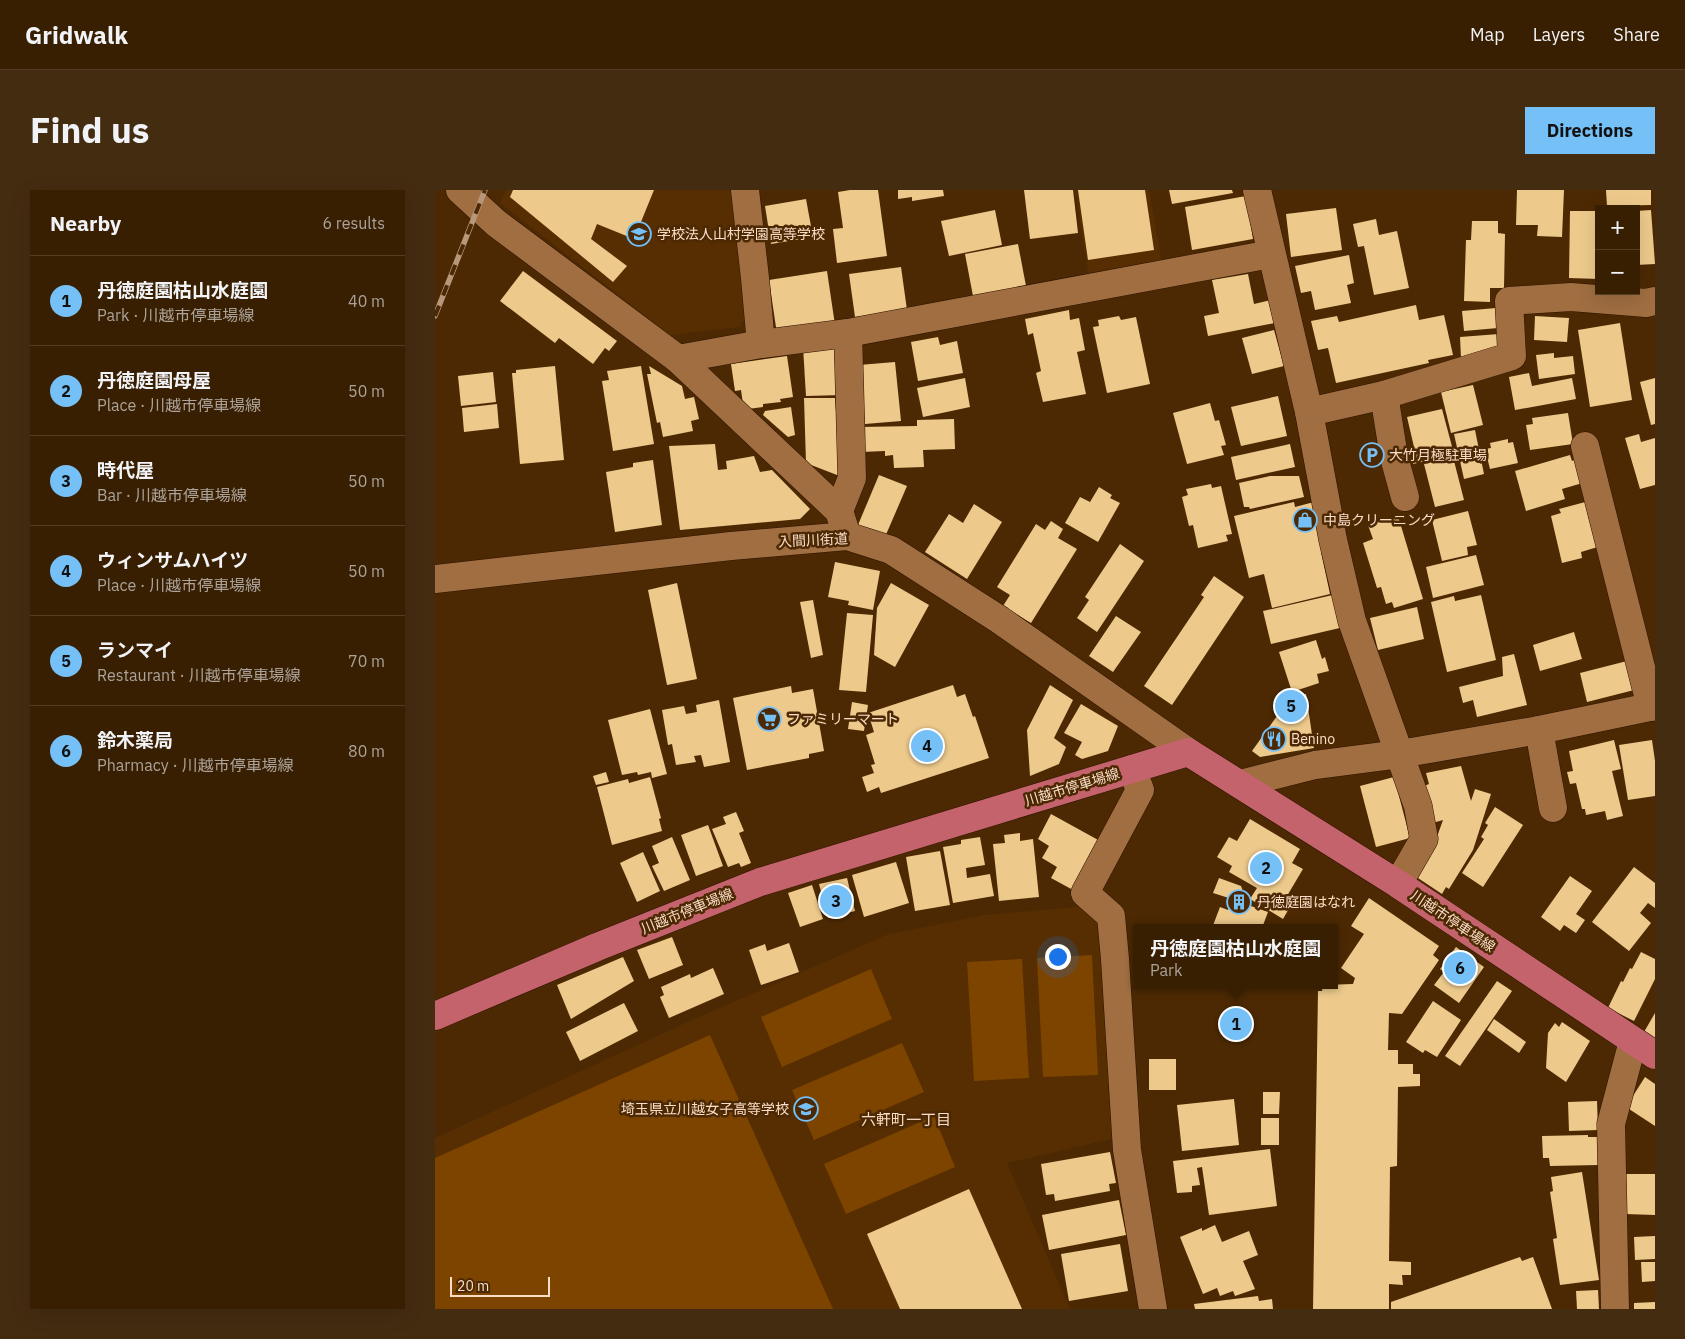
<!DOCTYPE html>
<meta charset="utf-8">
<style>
body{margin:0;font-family:"IBM Plex Sans","Noto Sans JP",sans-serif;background:#442c11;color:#f1f3f6}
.controls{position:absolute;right:15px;top:15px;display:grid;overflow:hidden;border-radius:0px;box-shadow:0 5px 20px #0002}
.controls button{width:45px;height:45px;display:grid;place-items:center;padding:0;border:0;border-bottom:1px solid #533d24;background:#391f02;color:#f1f3f6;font:25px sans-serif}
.scale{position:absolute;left:15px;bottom:12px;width:100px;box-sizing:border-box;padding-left:5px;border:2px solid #faddc6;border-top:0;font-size:14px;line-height:18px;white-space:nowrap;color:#faddc6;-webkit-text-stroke:4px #4c2903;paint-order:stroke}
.you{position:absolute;left:622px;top:766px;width:18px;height:18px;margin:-12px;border:4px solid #fff;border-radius:50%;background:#1a73e8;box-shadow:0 0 0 8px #1a73e833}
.badge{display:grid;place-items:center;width:32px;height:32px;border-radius:50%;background:#75c0f6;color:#111;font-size:16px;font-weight:700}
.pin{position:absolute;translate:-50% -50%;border:2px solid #fff;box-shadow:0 1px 5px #0006}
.popup{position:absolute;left:698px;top:734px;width:205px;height:65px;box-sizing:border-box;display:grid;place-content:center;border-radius:0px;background:#391f02;filter:drop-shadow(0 1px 4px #0005);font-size:16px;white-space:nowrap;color:#aba299}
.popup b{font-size:19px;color:#f1f3f6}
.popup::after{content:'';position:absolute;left:50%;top:100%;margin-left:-10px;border:10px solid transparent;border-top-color:#391f02}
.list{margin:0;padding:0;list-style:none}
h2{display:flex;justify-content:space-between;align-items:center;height:65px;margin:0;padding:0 20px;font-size:21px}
h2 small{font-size:16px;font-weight:400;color:#aba299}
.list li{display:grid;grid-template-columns:32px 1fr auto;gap:15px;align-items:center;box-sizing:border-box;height:90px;padding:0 20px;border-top:1px solid #533d24}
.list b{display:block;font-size:19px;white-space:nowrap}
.list p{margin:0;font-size:16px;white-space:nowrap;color:#aba299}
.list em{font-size:16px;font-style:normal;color:#aba299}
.map{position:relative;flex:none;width:1220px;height:1119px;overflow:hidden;border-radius:0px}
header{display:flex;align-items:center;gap:30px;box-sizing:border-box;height:70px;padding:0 25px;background:#391f02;border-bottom:1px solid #533d24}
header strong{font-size:24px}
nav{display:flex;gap:28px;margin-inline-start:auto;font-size:18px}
.intro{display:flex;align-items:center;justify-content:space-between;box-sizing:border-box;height:120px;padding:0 30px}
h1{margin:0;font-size:35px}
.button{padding:12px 22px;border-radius:0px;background:#75c0f6;color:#111;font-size:18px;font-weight:700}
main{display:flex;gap:30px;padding:0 30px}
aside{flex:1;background:#391f02;border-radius:0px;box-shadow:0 5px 20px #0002}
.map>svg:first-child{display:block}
.built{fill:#562e01}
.green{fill:#7d4400}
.building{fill:#edca8c}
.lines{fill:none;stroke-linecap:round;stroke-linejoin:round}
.minor-casing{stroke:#2c1300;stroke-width:29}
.major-casing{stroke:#2c1300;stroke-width:29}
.minor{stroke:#a06e41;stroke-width:28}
.major{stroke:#c5636c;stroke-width:28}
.rail-casing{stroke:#b6977a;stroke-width:5.5}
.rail{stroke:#4c2903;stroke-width:4;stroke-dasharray:11;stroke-linecap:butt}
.labels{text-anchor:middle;stroke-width:5;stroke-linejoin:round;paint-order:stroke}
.poi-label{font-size:14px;fill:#faddc6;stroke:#4c2903;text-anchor:start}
.street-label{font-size:14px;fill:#faddc6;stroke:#4c2903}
.neighbourhood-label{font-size:15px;fill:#faddc6;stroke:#4c2903}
</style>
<header>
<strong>Gridwalk</strong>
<nav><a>Map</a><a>Layers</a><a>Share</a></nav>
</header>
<div class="intro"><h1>Find us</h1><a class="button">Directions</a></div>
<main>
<aside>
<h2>Nearby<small>6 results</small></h2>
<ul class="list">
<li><span class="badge">1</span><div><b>丹徳庭園枯山水庭園</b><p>Park · 川越市停車場線</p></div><em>40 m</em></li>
<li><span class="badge">2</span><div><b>丹徳庭園母屋</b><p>Place · 川越市停車場線</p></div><em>50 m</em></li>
<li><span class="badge">3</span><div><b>時代屋</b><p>Bar · 川越市停車場線</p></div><em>50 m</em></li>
<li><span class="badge">4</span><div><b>ウィンサムハイツ</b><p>Place · 川越市停車場線</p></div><em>50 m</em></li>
<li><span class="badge">5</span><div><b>ランマイ</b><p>Restaurant · 川越市停車場線</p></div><em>70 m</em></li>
<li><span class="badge">6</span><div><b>鈴木薬局</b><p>Pharmacy · 川越市停車場線</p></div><em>80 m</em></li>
</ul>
</aside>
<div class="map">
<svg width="1220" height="1119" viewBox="0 0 1220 1119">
<rect width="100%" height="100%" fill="#4c2903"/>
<g class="built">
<path d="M71,0H298L312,123L305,137L235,145L65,13Z"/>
<path d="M640,0H714L727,73L654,87Z"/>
<path d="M653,716L667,730L681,948L572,973L635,1119H0V948L246,835L451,745L550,725Z"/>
</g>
<g class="green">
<path d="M657,765L663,885L608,887L602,768Z"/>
<path d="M587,769L594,888L539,891L532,772Z"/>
<path d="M436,779L457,829L347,877L326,827Z"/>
<path d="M275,845L398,1119H0V968Z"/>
<path d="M467,853L489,902L379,950L357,900Z"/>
<path d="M499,926L520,977L411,1024L389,974Z"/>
</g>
<g class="building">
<path d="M78,0H219L199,49L162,34L156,49L192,76L178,92L75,7Z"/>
<path d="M415,0H443L452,66L402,73L398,39L408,38L403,2Z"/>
<path d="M463,0H508L509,6L477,11V7L463,9Z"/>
<path d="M589,0H638L643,43L595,49Z"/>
<path d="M643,0H710L719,60L653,70Z"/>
<path d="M734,0H797L798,3L737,14Z"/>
<path d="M1082,0H1129L1127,47L1102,46L1103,35H1081Z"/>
<path d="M1171,0H1216V15L1172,16Z"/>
<path d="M811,6L818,49L757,60L750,17Z"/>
<path d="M371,9L378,47L336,54L330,16Z"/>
<path d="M901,18L907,60L856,67L851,24Z"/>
<path d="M560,20L567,55L514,66L506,31Z"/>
<path d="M1216,20L1220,74L1201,75V21Z"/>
<path d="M1135,21H1162L1164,89L1134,88Z"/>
<path d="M941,29L944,45L962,41L974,98L939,105L929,56L923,57L918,34Z"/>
<path d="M1037,31H1063V43L1070,44L1069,98H1055V112L1029,111L1031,50H1036Z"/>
<path d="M583,54L591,96L538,106L530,64Z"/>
<path d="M914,65L919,93L912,95L916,113L880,120L876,101L866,103L860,76Z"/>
<path d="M466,77L472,120L420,127L414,84Z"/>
<path d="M88,81L182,151L174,161L170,158L158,174L124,148L120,153L65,111Z"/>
<path d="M392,81L400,135L342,144L334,90Z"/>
<path d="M813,84L819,114L836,110L840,133L773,146L769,126L784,123L777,90Z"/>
<path d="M981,115L984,130L1009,125L1018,165L993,170L994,173L901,193L893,158L883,160L876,131L902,126L904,132Z"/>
<path d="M1061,118L1063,138L1029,141L1027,121Z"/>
<path d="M634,120L635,130L644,128L650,160L642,162L651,204L608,212L601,183L606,181L598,143L593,145L590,129Z"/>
<path d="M684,126L686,130L701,127L715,194L672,203L658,137L664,136L663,130Z"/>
<path d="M1100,126L1134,128L1132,152L1099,150Z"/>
<path d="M1185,133L1197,210L1155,217L1143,140Z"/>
<path d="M839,140L849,176L817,184L807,148Z"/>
<path d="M1064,144L1065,165L1026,168L1025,147Z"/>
<path d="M503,147L505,155L522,151L528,183L483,191L476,152Z"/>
<path d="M405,155L407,205L371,206L368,157Z"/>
<path d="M1119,163V168L1138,166L1140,184L1104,189L1101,165Z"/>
<path d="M352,166L358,207L345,209L346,212L328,214V217L313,219L308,214L306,200L300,201L296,174Z"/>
<path d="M460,172L466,231L430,234L424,175Z"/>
<path d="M120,176L129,270L85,274L77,183H81V180Z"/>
<path d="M206,176L219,254L178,261L167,191L174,190L172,181Z"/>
<path d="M214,176L247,196L250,209L259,207L264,229L256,231L258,241L228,247L225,232L222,233L212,184H216Z"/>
<path d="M58,182L61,212L26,216L23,186Z"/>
<path d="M1094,183L1097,196L1137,188L1141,209L1080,220L1074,187Z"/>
<path d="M530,188L535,217L488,227L482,198Z"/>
<path d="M1220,188V234L1216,235L1205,192Z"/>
<path d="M1038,195L1048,235L1016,243L1006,202Z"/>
<path d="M843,206L852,246L806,256L796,217Z"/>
<path d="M369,208H400L403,248L410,285H402L371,273Z"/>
<path d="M775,213L780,231L784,230L791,255L786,256L789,265L752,274L738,223Z"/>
<path d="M62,214L64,238L29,242L27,218Z"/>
<path d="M356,217L360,245L353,247L328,225L330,221Z"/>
<path d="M1007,219L1019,264L978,274L974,259L979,257L972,227Z"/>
<path d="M1133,223L1138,254L1095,260L1091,235L1098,234L1097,228Z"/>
<path d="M519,229L520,259L488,260L489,277L459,278L458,265L450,266V261L426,262L425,237L482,236V230Z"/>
<path d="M1040,240L1049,284L1029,289L1019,244Z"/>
<path d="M1204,244L1206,252L1220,248V295L1205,299L1190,248Z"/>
<path d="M1073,249V253L1078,252L1083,273L1055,279L1050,259L1056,258L1055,253Z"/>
<path d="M280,254L283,280L292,279L291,271L319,266L325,282L337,280L375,319L365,329L245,340L234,256Z"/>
<path d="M855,254L860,277L801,290L796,267Z"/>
<path d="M1135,265L1137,271L1144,268L1151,292L1127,299L1130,309L1091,321L1080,281Z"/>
<path d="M1018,267L1029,310L1000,317L989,274Z"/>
<path d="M218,270L227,335L180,342L171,282L198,277V273Z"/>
<path d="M444,285L472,296L450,347L423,335Z"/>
<path d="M835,286H864L869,307L815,319L814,317H809L804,293Z"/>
<path d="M776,294L777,298L786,296L797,344L791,345L793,351L763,358L758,335L754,336L747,307L753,305L751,299Z"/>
<path d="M664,297L677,305L675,308L685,313L663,352L630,333L645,307L655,312Z"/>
<path d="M1154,311L1166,356L1146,362L1147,368L1127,373L1116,326L1126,323L1124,319Z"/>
<path d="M859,312L860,317L879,312L891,361L886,362L895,404L837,418L829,384L814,388L799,326Z"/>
<path d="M539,314L567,332L532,389L490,362L514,324L528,333Z"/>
<path d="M1033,321L1042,355L1032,357L1033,365L1007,371L997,330Z"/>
<path d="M963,326L988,409L959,418L957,412L951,414L946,397L942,398L928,353L938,349L933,335Z"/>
<path d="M616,331L628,339L623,348L642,359L596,433L568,416L575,405L562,397L601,334L610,340Z"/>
<path d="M685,354L709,371L662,442L642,428L654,410L650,407Z"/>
<path d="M1041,365L1049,395L998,408L991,377Z"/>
<path d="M400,372L445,381L438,420L413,415L414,411L393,407Z"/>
<path d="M779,386L809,407L737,515L709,496L769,407L766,405Z"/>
<path d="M242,393L262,489L232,495L213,400Z"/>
<path d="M456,393L494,415L460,477L439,465L442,418Z"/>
<path d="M902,404L909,437L836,454L828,421Z"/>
<path d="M1046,405L1061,470L1012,482L996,412L1019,406L1020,411Z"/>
<path d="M378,410L388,465L376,468L365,412Z"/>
<path d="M982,417L989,449L943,460L935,428Z"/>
<path d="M412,423L438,425L431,502L404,500Z"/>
<path d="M681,426L706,442L678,482L654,466Z"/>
<path d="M1139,442L1147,469L1105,481L1098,455Z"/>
<path d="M881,450L887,469L890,467L894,481L882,484L884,493L857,502L844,462Z"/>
<path d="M1079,464L1092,515L1042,527L1038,510L1028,513L1024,497L1068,486L1067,467Z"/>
<path d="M1196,470L1203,499L1152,512L1145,483Z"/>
<path d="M518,495L522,507L530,504L538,527L540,526L554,568L446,603L444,597L432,602L427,587L439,583L436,575L440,574L431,545L439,542L433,523Z"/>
<path d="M615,495L638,510L619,548L631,557L624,574L595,586L592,540Z"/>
<path d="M356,496L357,503L378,499L389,561L374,564V568L312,580L298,508Z"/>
<path d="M871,504L879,558L825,567L817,561L847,519L846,509Z"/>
<path d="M284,510L295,572L269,577L266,565L259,566L261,572L241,575L237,554L233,555L227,520L249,516L251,524L262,522L261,515Z"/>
<path d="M417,512L433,515L429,541L413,539Z"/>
<path d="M646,514L683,536L673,561L647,569L640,565L647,552L629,543Z"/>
<path d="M215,519L232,584L217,588L216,582L203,585L202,582L187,585L173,530Z"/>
<path d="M1179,550L1186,579L1177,581L1188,626L1172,630L1170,621L1151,625L1150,619H1147L1141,593L1135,594L1132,582L1138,581L1134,561Z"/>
<path d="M1217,550L1220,571V606L1193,610L1184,555Z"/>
<path d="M1026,576L1036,611L1040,599L1056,604L1038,660L1014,699L1011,697L1007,704L980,686L998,658L1008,630L994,634L982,599L994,594L991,583Z"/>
<path d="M171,582L174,592L161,595L158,586Z"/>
<path d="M215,587L226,628L224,629L227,641L177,655L162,597L193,589L194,593Z"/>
<path d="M959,587L975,648L941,657L925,596Z"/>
<path d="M1060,617L1088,635L1048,697L1027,683L1049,649L1046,647L1053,635L1050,633Z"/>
<path d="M301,622L309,641L304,643L316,673L306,677L304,673L293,677L277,639L291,634L288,627Z"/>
<path d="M616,624L665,651L638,700L616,688L622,677L607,668L614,656L603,649Z"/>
<path d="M815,629L865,659L857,673L868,679L849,711L856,715L848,729L815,709L822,698L794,682L797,676L782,667L794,647L802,651Z"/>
<path d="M273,635L288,676L261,686L246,645Z"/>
<path d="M585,643V651L598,649L604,707L564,711L558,654L570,653L569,645Z"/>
<path d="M237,647L255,690L229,701L217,676L224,673L217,656Z"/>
<path d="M545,647L550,675L531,678L532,688L555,684L559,706L518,713L508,657L526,654V650Z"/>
<path d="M505,661L515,715L480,721L471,667Z"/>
<path d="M208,662L225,701L202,712L185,673Z"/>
<path d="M461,672L474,713L429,727L417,685Z"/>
<path d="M1199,677L1220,693V718L1213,713L1205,723L1216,733L1194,761L1157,732Z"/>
<path d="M1135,686L1157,701L1141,724L1150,730L1141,743L1129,735L1125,741L1106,727Z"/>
<path d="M412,688L420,721L393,728L384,694Z"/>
<path d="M784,688L806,696L813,715L833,722L827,738H777L785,717L793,720L797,709L778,703Z"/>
<path d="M377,695L388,729L365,737L353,703Z"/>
<path d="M934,708L1004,756L998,765L1004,770L967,824L954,823L953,860H963V874H978V884H985V896L963,897L962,976L955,977L954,1071L976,1072V1085H967L968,1095L954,1094V1119H878L883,801H887L888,795L918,794L920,788L906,778L929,744L916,736Z"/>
<path d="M237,747L248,775L214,789L202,760Z"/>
<path d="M354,753L364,782L326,795L314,760L330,754L332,761Z"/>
<path d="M1021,757L1049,777L1024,813L999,795L1009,782L1005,779Z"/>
<path d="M1206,762L1220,769V789L1199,831L1173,818L1186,791L1188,792L1195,778L1197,779Z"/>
<path d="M188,767L199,791L136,829L122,795Z"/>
<path d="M278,778L289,804L234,828L225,807L229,805L226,797L255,784L256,788Z"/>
<path d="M1062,791L1077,801L1025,876L1010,866Z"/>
<path d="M998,811L1026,830L1002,867L990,860L988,863L971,852Z"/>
<path d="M189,813L203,841L145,871L131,842Z"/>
<path d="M1220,823V849L1209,842Z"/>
<path d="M1059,829L1091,852L1084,863L1052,840Z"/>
<path d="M1127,832L1155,851L1131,892L1111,878L1113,843L1120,833L1124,837Z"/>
<rect x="714" y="869" width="27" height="31"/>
<path d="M1210,887L1220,894V936L1191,917Z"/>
<path d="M828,902H845L844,924H828Z"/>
<path d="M799,909L804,955L747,961L742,915Z"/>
<path d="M1162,911L1163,940L1134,941L1133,912Z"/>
<rect x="826" y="928" width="18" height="27"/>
<path d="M1153,945V947H1163L1164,975L1115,976L1114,968H1108L1107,946Z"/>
<path d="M835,959L842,1016L774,1025L767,977L762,978L765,995L757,996V1002L742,1003L738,971Z"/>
<path d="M675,962L681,993L674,994L675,1001L620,1011L619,1004L611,1005L606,974Z"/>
<path d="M1147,982L1164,1090L1125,1095L1118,1049L1122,1048L1115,1002L1118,1001L1116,987Z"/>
<path d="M1190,984H1220V1025L1190,1024Z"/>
<path d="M534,999L587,1119H465L432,1044Z"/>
<path d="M684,1010L691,1045L614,1060L607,1025Z"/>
<path d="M780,1035L787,1052L814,1041L823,1065L808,1071L820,1099L800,1106L798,1101L785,1106L782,1098L768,1104L745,1047L767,1038V1041Z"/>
<path d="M1220,1046V1069L1200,1070L1199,1047Z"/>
<path d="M685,1054L693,1101L634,1111L626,1064Z"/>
<path d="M1085,1067L1087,1071L1098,1067L1117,1119H956V1112Z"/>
<path d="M1206,1072H1220V1091L1207,1092Z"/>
<path d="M1163,1100L1164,1119H1142L1141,1101Z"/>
<path d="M823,1106L824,1111L837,1109L838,1119H760L759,1114Z"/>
<path d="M1220,1112V1119H1199V1113Z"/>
</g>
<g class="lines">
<g class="minor-casing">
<g id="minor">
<path d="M25,0L61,33L243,169L404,321L412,346"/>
<path d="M310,0L320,88L326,154"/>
<path d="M822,0L874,222L898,350L917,431L983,616L989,649L963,694"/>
<path d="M243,169L326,154L413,143L836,64"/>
<path d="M949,205L959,267L970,307"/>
<path d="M874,222L949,205L1077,166L1074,111L1136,107L1211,113L1220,111"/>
<path d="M1150,256L1216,517"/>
<path d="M404,321L417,288L413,143"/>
<path d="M0,389L296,356L412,346L456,360L565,430L753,562"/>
<path d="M1104,540L1118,618"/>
<path d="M697,579L705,600L650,703L676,726L680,769L692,960L718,1119"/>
<path d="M805,594L880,575L965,564L1104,540L1220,516"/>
<path d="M1180,1119L1176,934L1198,851"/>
</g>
</g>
<g class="major-casing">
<path id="major" d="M0,826L162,757L325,692L753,562L963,694L1220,865"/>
</g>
<use href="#minor" class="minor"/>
<use href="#major" class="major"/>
<g class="rail-casing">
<path id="rail" d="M0,126L50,0"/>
</g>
<use href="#rail" class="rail"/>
</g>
<defs>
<g id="school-ring" transform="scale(1.25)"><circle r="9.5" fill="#4c2903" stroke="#75c0f6" stroke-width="1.5"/><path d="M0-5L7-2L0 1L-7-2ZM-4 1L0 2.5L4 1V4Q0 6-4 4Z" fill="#75c0f6"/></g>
<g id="parking-ring" transform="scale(1.25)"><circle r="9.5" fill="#4c2903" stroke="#75c0f6" stroke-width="1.5"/><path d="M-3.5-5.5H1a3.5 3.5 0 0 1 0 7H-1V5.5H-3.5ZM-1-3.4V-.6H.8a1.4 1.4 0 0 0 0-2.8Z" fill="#75c0f6"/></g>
<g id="shop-ring" transform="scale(1.25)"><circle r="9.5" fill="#4c2903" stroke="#75c0f6" stroke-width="1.5"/><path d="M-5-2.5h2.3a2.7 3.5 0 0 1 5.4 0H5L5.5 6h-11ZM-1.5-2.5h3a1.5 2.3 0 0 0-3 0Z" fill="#75c0f6"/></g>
<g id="supermarket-ring" transform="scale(1.25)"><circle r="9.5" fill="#4c2903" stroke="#75c0f6" stroke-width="1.5"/><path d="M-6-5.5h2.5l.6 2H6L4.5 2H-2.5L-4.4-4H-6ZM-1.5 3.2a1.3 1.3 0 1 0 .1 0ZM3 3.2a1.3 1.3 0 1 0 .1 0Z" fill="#75c0f6"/></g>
<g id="restaurant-ring" transform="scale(1.25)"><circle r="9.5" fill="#4c2903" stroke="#75c0f6" stroke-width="1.5"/><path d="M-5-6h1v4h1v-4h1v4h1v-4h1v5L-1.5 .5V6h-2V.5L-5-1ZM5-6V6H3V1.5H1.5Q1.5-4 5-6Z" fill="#75c0f6"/></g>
<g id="building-ring" transform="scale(1.25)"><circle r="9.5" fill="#4c2903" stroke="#75c0f6" stroke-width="1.5"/><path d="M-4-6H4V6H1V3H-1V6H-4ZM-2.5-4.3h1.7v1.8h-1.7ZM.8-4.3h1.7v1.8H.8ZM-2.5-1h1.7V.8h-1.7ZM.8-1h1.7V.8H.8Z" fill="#75c0f6"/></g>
</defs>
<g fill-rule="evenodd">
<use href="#school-ring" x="204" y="44"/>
<use href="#parking-ring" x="937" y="265"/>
<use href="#shop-ring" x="870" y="330"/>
<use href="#supermarket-ring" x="334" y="529"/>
<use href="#restaurant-ring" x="839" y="549"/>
<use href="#building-ring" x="804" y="712"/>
<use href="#school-ring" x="371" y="919"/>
</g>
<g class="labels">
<g class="poi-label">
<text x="222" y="49">学校法人山村学園高等学校</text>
<text x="954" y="270">大竹月極駐車場</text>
<text x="888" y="335">中島クリーニング</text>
<text x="352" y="534">ファミリーマート</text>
<text x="856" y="554">Benino</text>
<text x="822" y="717">丹徳庭園はなれ</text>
<text x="354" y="924" text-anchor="end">埼玉県立川越女子高等学校</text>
</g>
<g class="street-label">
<text transform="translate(378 350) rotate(-3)" y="5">入間川街道</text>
<text transform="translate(637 597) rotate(-17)" y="5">川越市停車場線</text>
<text transform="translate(252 721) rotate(-22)" y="5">川越市停車場線</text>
<text transform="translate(1018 731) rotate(34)" y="5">川越市停車場線</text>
</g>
<g class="neighbourhood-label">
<text x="471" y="935">六軒町一丁目</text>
</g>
</g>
</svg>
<div class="controls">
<button>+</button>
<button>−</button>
</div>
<div class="scale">20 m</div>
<div class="you"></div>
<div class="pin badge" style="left:801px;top:834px">1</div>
<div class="popup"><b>丹徳庭園枯山水庭園</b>Park</div>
<div class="pin badge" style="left:831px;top:678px">2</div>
<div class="pin badge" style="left:401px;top:711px">3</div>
<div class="pin badge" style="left:492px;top:556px">4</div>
<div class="pin badge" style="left:856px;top:516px">5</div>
<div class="pin badge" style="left:1025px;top:778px">6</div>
</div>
</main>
